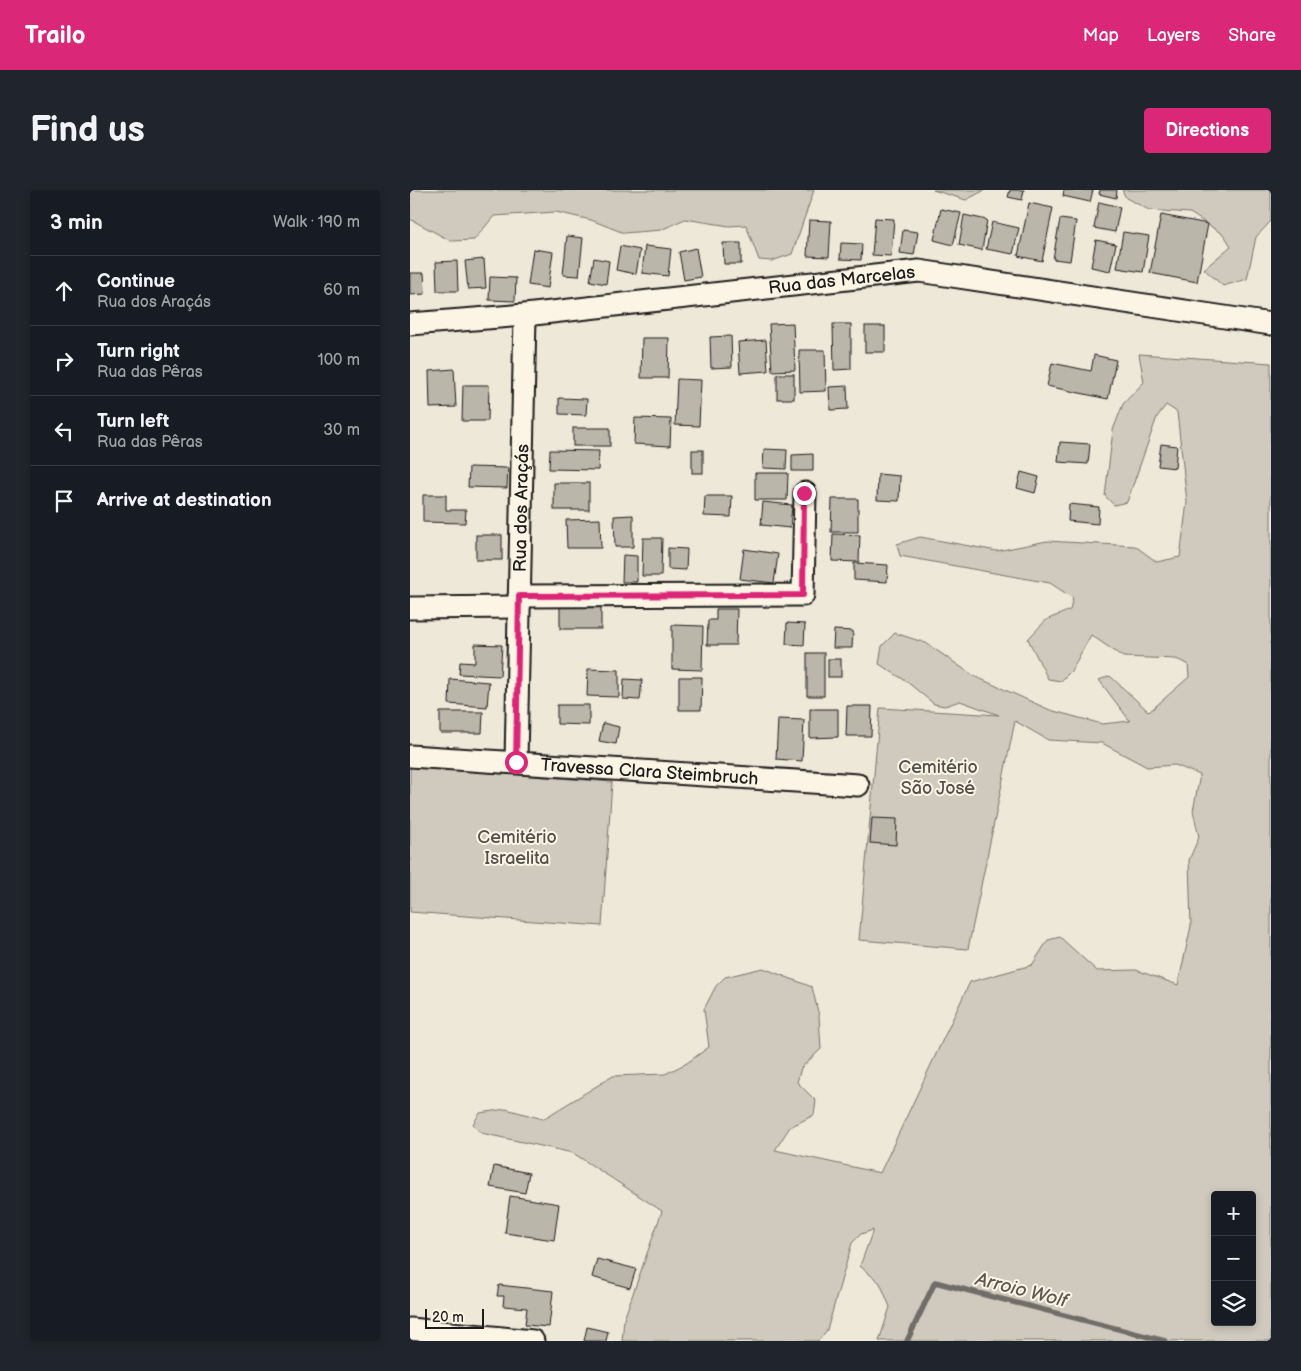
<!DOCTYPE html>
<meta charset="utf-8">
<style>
body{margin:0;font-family:"Balsamiq Sans",sans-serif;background:#20242c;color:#f1f3f6}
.controls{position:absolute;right:15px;bottom:15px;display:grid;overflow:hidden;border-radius:5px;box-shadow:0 2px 8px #0003}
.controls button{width:45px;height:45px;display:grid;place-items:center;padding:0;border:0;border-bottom:1px solid #363941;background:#171b24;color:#f1f3f6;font:25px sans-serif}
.scale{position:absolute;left:15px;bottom:12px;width:59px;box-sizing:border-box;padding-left:5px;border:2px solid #1c1c1c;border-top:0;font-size:14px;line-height:18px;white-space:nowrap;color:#1c1c1c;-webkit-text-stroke:4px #fcf5e5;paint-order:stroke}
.stop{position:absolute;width:15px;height:15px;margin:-11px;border:4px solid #db2777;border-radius:50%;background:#fff}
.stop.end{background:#db2777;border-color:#fff;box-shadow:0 1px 5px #0008}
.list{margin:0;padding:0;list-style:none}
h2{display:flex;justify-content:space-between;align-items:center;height:65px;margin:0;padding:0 20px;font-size:21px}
h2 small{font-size:16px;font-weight:400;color:#9ea1a6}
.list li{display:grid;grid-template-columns:32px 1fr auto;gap:15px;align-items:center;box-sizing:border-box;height:70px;padding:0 20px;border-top:1px solid #363941}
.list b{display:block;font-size:19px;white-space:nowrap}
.list p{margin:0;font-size:16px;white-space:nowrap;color:#9ea1a6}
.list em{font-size:16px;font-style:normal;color:#9ea1a6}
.icon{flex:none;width:28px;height:28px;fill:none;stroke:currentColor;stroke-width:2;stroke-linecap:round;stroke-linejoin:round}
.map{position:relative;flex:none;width:861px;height:1151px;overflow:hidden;border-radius:5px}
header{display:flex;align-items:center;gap:30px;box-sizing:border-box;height:70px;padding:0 25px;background:#db2777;color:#fff}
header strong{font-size:24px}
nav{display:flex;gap:28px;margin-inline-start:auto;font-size:18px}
.intro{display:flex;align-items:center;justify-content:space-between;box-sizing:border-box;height:120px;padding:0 30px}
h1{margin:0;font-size:35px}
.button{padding:12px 22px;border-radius:5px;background:#db2777;color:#fff;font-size:18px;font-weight:700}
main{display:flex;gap:30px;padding:0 30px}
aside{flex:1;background:#171b24;border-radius:5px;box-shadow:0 2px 8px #0003}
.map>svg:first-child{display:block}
.green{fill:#cfcabd;stroke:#76736c;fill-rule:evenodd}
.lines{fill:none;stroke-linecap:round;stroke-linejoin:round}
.stream{stroke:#6f6c67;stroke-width:5.5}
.building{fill:#bab6aa;stroke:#1c1c1c}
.street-casing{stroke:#1c1c1c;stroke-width:25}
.street{stroke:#fcf5e5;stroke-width:21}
.route{stroke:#db2777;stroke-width:6}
.labels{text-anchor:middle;stroke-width:4;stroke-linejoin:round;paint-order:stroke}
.street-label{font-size:18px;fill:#1c1c1c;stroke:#fcf5e5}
.park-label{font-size:18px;fill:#52504c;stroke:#fcf5e5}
.water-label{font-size:19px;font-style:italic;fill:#5b5854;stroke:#fcf5e5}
</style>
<header>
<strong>Trailo</strong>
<nav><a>Map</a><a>Layers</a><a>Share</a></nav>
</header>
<div class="intro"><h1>Find us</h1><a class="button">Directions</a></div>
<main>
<aside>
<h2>3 min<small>Walk · 190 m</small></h2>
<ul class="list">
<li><svg class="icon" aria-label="ahead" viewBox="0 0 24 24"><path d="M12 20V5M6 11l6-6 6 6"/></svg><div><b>Continue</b><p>Rua dos Araçás</p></div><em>60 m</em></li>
<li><svg class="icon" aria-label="right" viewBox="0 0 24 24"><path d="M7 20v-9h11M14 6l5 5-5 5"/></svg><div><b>Turn right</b><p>Rua das Pêras</p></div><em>100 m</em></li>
<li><svg class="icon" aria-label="left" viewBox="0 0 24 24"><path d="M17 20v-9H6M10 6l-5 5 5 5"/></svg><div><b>Turn left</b><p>Rua das Pêras</p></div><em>30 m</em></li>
<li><svg class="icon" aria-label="arrive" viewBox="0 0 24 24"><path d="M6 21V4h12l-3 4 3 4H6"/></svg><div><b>Arrive at destination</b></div></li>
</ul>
</aside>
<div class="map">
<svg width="861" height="1151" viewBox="0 0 861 1151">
<rect width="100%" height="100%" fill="#eee8d9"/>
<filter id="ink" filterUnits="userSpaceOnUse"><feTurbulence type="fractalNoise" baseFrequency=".02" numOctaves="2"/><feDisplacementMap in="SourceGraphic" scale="10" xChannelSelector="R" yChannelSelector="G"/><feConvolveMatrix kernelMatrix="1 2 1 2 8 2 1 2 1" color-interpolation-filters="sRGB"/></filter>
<g filter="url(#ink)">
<g class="green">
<path d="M0,0H404L382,64L362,71L349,70L336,35L319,36L275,29L251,40L214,43L181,30L146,22L84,26L64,50L41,51L0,29Z"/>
<path d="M523,0H575L556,10Z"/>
<path d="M712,0H861V31L846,47L837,89L813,96L794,79L821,56L814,45L780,23L739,20L716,8Z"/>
<path d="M729,164L861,173V1151H469L480,1117L470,1093L450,1076L463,1040L451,1044L442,1053L417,1140L408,1151H212L214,1129L252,1021L163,963L71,943L63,934L70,923L96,919L133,929L203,886L255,884L277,873L299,857L294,819L306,796L315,787L353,778L402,797L409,826L411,859L391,878L387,892L406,911L404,925L380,937L365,960L470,983L560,792L622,775L638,750L650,747L687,781L726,780L768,795L781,736L779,670L789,647L783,621L790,585L765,575L737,577L692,553L638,550L605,531L558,759L449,750L470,518L589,525L550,511L535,516L524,514L496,491L469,474L472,456L485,443L516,453L564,486L640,520L692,534L720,531L689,490L700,486L739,522L779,487L778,474L766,469L713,467L681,445L661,481L651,491L638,489L618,449L636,430L660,420L663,408L640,393L490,366L487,354L510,347L587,361L637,351L725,356L747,372L770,367L777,312L767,222L756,215L747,227L717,312L704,315L695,306L703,240L713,214L734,192ZM805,1005H842V1132H805Z"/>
<path d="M0,577L202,592L192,736L0,722Z"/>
</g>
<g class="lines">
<path class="stream" d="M497,1151L525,1092L755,1151"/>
</g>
<g class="building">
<path d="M600,0H614L612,10L598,7Z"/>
<path d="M654,0H683L680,12L653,6Z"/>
<path d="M690,0H707L706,8L689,4Z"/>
<path d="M689,12L710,17L705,42L684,38Z"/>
<path d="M619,13L643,18L632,71L608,66Z"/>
<path d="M531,19L551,23L543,55L524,50Z"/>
<path d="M554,25L577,30L572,60L549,55Z"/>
<path d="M751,25L798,34L787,92L740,83Z"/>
<path d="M465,28L484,29L481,66L462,65Z"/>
<path d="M650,29L666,31L660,71L643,69Z"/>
<path d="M399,30L421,31L419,67L397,66Z"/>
<path d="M582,32L609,38L603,64L576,59Z"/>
<path d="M493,40L508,42L504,65L490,63Z"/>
<path d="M713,42L739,46L733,82L707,78Z"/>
<path d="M157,46L173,48L169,86L153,85Z"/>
<path d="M686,50L706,54L700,81L681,77Z"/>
<path d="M313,53H331V74H314Z"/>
<path d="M431,53L452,54L451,70L430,69Z"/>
<path d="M210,56L230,60L226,84L206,80Z"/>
<path d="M235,56L261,59L258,86L232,83Z"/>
<path d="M286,58L291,87L274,90L269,62Z"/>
<path d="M123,59L143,62L138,98L118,95Z"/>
<path d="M184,68L199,71L196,94L180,91Z"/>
<path d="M74,69L76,98L58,99L55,71Z"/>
<path d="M47,71L48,101H27L26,72Z"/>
<path d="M0,83H14L15,104L0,105Z"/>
<path d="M80,87L106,88L105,111L79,110Z"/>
<path d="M383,133L385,180L362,181L359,134Z"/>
<path d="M423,134H441V179L424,180Z"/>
<rect x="455" y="136" width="20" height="26"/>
<path d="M321,146L322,177L301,178L300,147Z"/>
<path d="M232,148H259L258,188H231Z"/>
<path d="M356,150L358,181L330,183L328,152Z"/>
<path d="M389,160H415L416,201L390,202Z"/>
<path d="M684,165L706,170L698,209L637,196L642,173L681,181Z"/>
<path d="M44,179L46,217L20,218L19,181Z"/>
<rect x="367" y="184" width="17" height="25"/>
<path d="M267,189L291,190L289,236L265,235Z"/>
<path d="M53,195H79L78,231H52Z"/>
<path d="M437,196L438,219L420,220L419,197Z"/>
<path d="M149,208L177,209L176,225L149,224Z"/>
<path d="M225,228L261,229L260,256L224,254Z"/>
<rect x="163" y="238" width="37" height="18"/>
<path d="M650,252L680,254L678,274L648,272Z"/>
<path d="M751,254L767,256L765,278L748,276Z"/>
<path d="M354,259L377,260L376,279L353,278Z"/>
<path d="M140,260L189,261L188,280L139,279Z"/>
<rect x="282" y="260" width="11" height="23"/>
<path d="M403,264V281H382V265Z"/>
<path d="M59,277L98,278L97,298L58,297Z"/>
<path d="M611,282L629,287L625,303L607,298Z"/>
<path d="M345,283H378L377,310H345Z"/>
<path d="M468,284L490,286L489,311L467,310Z"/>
<rect x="144" y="293" width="35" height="27"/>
<path d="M13,305H36V320H56L55,333L13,332Z"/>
<path d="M295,306H322L321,327L294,326Z"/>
<path d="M422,309H448V342H421Z"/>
<path d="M353,312L382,315L380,338L351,335Z"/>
<path d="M659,314L689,317L688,334L658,331Z"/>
<path d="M223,325V357H205L204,326Z"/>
<path d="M190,329L191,358H157L156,330Z"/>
<path d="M423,344L450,345L449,372L422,371Z"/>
<rect x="66" y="345" width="26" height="25"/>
<path d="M233,348H252L251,386H232Z"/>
<path d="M258,358L277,359L276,380L258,379Z"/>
<path d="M334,359L368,364L364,393L330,389Z"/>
<path d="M213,365L227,366V392H212Z"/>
<path d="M444,373L478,375L477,392L444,390Z"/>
<rect x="150" y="412" width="41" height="27"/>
<path d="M306,419H327L326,455H297L298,430H306Z"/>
<path d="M377,433L395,434L394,455L376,454Z"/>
<path d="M262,435L293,436L292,480L262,479Z"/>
<path d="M424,440L443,441L442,458H423Z"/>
<path d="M65,454L92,455L90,486L49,484L50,472L65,473Z"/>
<rect x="397" y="463" width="17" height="43"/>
<rect x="418" y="469" width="13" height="18"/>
<path d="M178,479L209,480V507L177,506Z"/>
<path d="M269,487H292L291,520H269Z"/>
<path d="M40,489L79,492L77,517L39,514Z"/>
<path d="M214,489L232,490L230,510L213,509Z"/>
<path d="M147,515H179V535L147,534Z"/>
<path d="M437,516H462L461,546H436Z"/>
<path d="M400,519H428V547L400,548Z"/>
<path d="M30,522H73L72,543H30Z"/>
<path d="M368,529L394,530L392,571L366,569Z"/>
<path d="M193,533L209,537L206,554L189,551Z"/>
<path d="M462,628L487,629L486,655L460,653Z"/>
<path d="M84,976L119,983L115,1003L80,997Z"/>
<path d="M100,1006L149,1014L144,1050L95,1043Z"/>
<path d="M187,1069L226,1079L220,1098L182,1087Z"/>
<path d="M89,1095L143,1101L139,1137L115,1135L117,1118L93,1116L94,1106H87Z"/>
<path d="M177,1137L198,1142L196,1151H174Z"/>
</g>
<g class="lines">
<g class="street-casing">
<g id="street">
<path id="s1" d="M0,134L115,125L509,81L861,134"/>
<path d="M109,406L393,405L395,303"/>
<path d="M0,418L109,417"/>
<path id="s2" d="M0,566L448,595"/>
<path id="s3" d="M106,572L115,125"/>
<path d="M0,1139L123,1151"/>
</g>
</g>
<use href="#street" class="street"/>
</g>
</g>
<g class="lines" filter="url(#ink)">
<path class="route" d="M106,572L109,406L393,405L394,303"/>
</g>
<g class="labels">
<g class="street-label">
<text dy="6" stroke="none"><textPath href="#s1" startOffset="434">Rua das Marcelas</textPath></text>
<text dy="6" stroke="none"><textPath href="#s3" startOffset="254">Rua dos Araçás</textPath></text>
<text dy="6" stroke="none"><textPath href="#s2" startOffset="240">Travessa Clara Steimbruch</textPath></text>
</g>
<g class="park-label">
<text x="528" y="583">Cemitério<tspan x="528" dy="21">São José</tspan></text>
<text x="107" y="653">Cemitério<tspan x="107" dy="21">Israelita</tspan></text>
</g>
<g class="water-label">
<text transform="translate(612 1099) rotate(14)" y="7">Arroio Wolf</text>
</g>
</g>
</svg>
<div class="controls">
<button>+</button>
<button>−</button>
<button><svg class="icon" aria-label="layers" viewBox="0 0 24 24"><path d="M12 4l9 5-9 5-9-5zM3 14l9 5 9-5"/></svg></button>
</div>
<div class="scale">20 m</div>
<div class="stop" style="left:106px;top:572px"></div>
<div class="stop end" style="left:394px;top:303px"></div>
</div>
</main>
